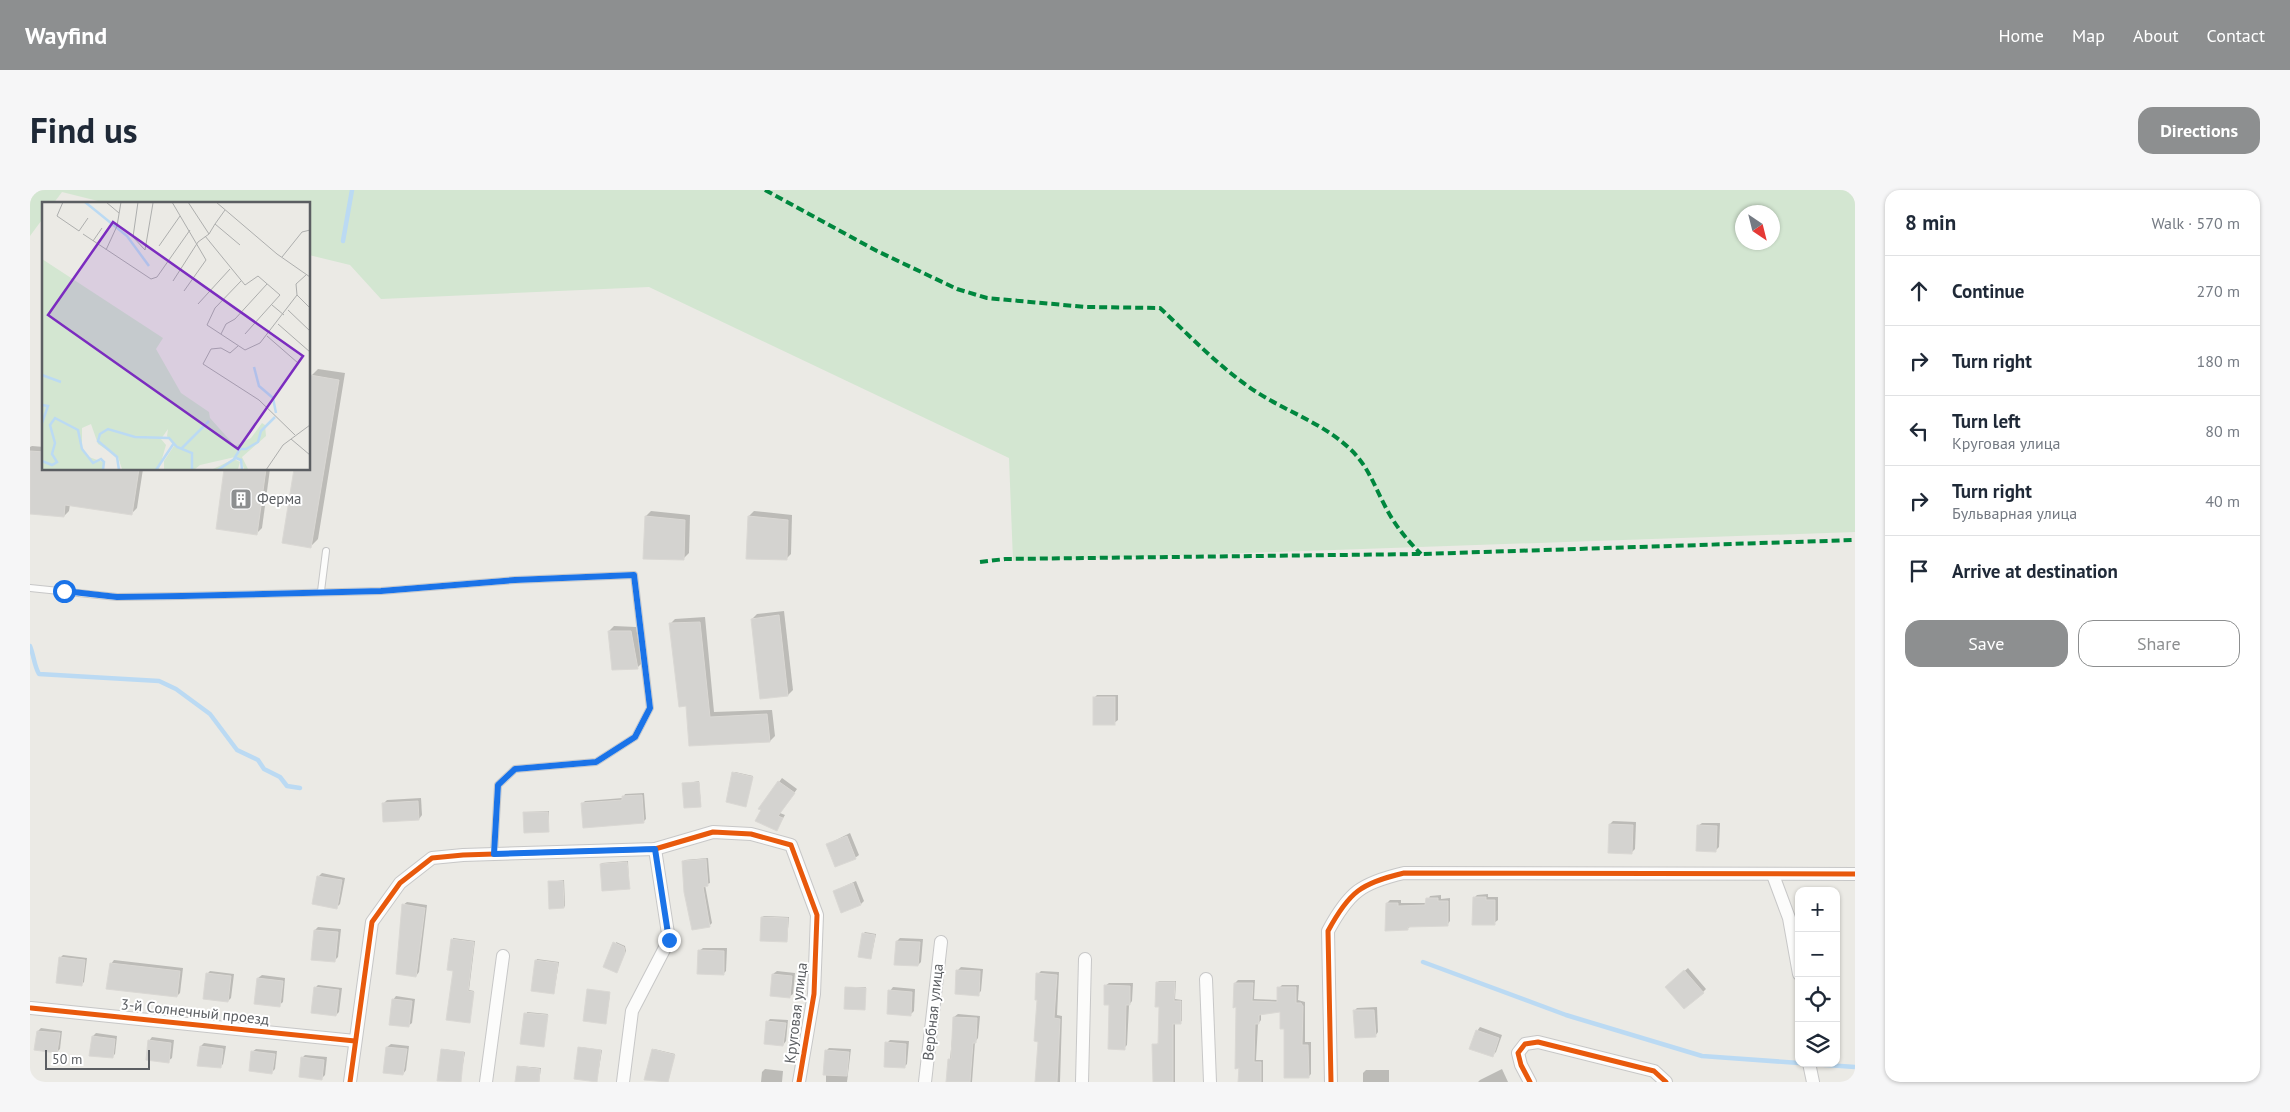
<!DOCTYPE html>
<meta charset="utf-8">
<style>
body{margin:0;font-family:"PT Sans",sans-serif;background:#f6f6f7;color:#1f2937}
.controls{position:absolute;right:15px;bottom:15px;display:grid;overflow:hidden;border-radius:10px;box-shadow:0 1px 4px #0004}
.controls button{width:45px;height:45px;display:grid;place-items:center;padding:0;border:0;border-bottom:1px solid #e0e1e3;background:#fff;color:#1f2937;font:25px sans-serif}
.compass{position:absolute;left:1705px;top:15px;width:45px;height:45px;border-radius:50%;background:#fff;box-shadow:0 1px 4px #0004;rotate:145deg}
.scale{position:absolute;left:15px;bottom:12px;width:105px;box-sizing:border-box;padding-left:5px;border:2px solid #5b5e62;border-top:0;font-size:14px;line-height:18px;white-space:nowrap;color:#5b5e62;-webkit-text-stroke:4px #fff;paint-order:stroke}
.stop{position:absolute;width:15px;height:15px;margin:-11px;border:4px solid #1a73e8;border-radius:50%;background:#fff}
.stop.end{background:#1a73e8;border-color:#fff;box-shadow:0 1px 5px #0008}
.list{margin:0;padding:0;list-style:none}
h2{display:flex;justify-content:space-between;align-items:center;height:65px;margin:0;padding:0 20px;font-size:21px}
h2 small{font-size:16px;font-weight:400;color:#747a83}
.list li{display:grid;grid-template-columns:32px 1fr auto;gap:15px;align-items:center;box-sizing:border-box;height:70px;padding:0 20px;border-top:1px solid #e0e1e3}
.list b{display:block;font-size:19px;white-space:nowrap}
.list p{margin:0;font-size:16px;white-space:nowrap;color:#747a83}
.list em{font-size:16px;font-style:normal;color:#747a83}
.actions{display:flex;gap:10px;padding:15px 20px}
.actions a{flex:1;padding:11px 0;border:1px solid #8d8f90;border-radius:15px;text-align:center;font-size:18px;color:#8d8f90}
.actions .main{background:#8d8f90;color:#fff}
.icon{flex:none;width:28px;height:28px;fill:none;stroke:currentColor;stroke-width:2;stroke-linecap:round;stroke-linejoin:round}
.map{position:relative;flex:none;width:1825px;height:892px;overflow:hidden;border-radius:15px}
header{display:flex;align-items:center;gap:30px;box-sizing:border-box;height:70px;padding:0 25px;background:#8d8f90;color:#fff}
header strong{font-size:24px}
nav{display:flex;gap:28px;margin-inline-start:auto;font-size:18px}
.intro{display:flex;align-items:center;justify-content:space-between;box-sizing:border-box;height:120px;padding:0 30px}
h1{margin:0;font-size:35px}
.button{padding:12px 22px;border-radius:15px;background:#8d8f90;color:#fff;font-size:18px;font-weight:700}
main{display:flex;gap:30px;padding:0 30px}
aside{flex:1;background:#fff;border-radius:15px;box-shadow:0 1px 4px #0004}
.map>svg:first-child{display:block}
.green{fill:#d3e6d1;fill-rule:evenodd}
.shadow{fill:#0003}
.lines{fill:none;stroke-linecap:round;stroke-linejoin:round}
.stream{stroke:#bbdaf3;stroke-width:4.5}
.building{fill:#d4d3d0;stroke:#dad8d4}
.service-casing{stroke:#c7c7c7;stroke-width:8}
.minor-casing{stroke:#c7c7c7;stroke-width:14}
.service{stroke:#fcfcfb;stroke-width:6}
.minor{stroke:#fcfcfb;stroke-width:12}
.quiet{stroke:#00873e;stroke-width:4;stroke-dasharray:8 4;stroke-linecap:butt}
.cycleway-casing{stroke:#fff;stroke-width:8}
.cycleway{stroke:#e8590c;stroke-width:5}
.route{stroke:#1a73e8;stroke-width:6}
.labels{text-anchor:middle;stroke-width:4;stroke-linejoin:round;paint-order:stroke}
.poi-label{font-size:15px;fill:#5b5e62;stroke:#fff;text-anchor:start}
.street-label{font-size:15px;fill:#5b5e62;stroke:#fff}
.inset-river{fill:none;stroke:#bbdaf3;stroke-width:2.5}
.inset-road{fill:none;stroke:#adaead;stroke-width:1}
.view{fill:#7b2cbf;fill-opacity:0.15;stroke:#7b2cbf;stroke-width:2.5}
.inset-edge{fill:none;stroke:#5b5e62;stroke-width:2.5}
</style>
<header>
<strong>Wayfind</strong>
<nav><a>Home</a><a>Map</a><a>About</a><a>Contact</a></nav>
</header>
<div class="intro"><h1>Find us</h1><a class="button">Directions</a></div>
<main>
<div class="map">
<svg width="1825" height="892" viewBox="0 0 1825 892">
<rect width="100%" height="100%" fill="#ebeae5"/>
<path class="green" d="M0,0H1825V342L983,371L979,268L619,97L351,109L320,75L279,65V14H80L32,2L23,14H14V27L0,46ZM1712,22H1742V52H1712Z"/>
<g class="shadow">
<path d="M288,179L315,183L288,349L281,356L254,352L266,279H279V201L281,186Z"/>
<path d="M2,256L14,257V279H113L107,318L102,323L40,314L39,321L34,326L0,322V257Z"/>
<path d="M195,279H240L232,338L226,344L187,338Z"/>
<path d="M621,321L660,325L659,363L654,368H614L616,326Z"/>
<path d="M724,321L762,325L761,364L756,369L719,326Z"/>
<path d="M754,421L763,500L758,505L722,429L727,424Z"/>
<path d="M675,427L684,522L742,520L745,546L740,551L661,554L657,515L640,434L645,429Z"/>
<path d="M584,436L606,437L612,473L607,478L579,441Z"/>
<path d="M1067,505H1088V530L1084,533L1064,508Z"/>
<path d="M705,582L723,586L716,615L704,583Z"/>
<path d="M752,588L767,599L750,623L755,625L746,640L733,619L730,618Z"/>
<path d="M669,591L671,615L670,616L653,594Z"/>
<path d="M614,603L616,629L614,631L553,613L555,611L593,608L595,604Z"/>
<path d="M391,608L392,625L389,629L354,630L353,614L357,610Z"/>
<path d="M519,621L518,641L495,623L496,622Z"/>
<path d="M1583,631L1606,632L1605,659L1601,663L1580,634Z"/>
<path d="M1672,633H1690L1689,657L1686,660L1668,636Z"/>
<path d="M820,643L829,665L825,668L798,654Z"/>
<path d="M678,668L680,693L675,695L682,733L680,735L653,672L655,670Z"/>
<path d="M598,671L599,698L571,674L572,673Z"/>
<path d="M292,683L315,688L310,714L307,717L288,687Z"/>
<path d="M534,690L535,716L534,717L520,692Z"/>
<path d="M826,691L834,711L831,714L804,701Z"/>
<path d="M1458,704V707H1468V730L1464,733L1444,708L1447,705Z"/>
<path d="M1411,705V709L1420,708V731L1417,735L1381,736L1377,739L1357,713L1360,710H1371V713H1397L1400,706Z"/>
<path d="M377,712L397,715L389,782L386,786L373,737H370L373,715Z"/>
<path d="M734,726L759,727L757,751L732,727Z"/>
<path d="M288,737L311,739L308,767L305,770L285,740Z"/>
<path d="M835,742L846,744L841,768L833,744Z"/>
<path d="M423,748L445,751L439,800L444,801L439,832L424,780Z"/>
<path d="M870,748L893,749L891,772L888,775L867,751Z"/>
<path d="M586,752L595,756L596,761L587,780Z"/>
<path d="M673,758H697L696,781L693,784L669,761Z"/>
<path d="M33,765L57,768L54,792L51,795L30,768Z"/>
<path d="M507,769L529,772L524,803L506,771Z"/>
<path d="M84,770L153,778L150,803L147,806L81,774Z"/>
<path d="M931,777L953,779L951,801L948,804L927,781Z"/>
<path d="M1658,778L1676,799L1673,802L1640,794Z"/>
<path d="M180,781L204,784L201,808L198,811L177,784Z"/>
<path d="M747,781L765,783L763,804L759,807L743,784Z"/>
<path d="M1011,781L1029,782L1027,825L1032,826L1030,892H1006L1009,850L1008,784Z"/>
<path d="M232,785L255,788L253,812L249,815L228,788Z"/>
<path d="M1208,790H1225L1224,809L1249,810V798L1252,795H1269L1268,810L1275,812V852H1281V884L1278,887L1255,838L1251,820L1231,823V830L1228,834L1226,870H1233V892H1209L1208,816L1205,793Z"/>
<path d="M1129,791H1146L1145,809L1152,810V831L1145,833V892H1125L1124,855L1129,853L1130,816L1127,793Z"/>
<path d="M1079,793H1103L1102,811L1099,815L1097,855L1094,858L1075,796Z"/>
<path d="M288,795L312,798L309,822L306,825L285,798Z"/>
<path d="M818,797H836L834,819L816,798Z"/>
<path d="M863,797L885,799L884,821L880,825L860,801Z"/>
<path d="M558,801L580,804L576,832Z"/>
<path d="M366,806L385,809L382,833L378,836L363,810Z"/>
<path d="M1347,817L1348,842L1345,846L1324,821L1327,818Z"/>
<path d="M497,822L518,824L513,855L492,853Z"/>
<path d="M928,824L950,826L948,848L945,852L942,892H918L924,827Z"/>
<path d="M740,829L758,830L756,851L753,855L737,832Z"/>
<path d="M1450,837L1472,845L1466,862L1462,866L1447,841Z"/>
<path d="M11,838L32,841L30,859L27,862L8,841Z"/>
<path d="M66,843L87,846L85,864L82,867L63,846Z"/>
<path d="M122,847L144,850L142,868L138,871L119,851Z"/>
<path d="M860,850L879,851L877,874L874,877L857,853Z"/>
<path d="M174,853L196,856L193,874L190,877L171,856Z"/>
<path d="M361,854L379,856L376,880L373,884L357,857Z"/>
<path d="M550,857L572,860L567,890L549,858Z"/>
<path d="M799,858L821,859L817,892H796V861Z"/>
<path d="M226,859L247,861L245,879L242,882L222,862Z"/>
<path d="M413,859L435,862L430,892L408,890Z"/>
<path d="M624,859L645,864L638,892L616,889Z"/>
<path d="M275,865L297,867L295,885L292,888L272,868Z"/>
<path d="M489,876L511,878L509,892H486Z"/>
<path d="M735,879L753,881L752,892H731L732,882Z"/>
<path d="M1472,879L1478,892H1448L1450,890Z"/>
<path d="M1336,880H1359V892H1333V883Z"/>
</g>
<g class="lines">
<g class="stream">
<path d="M313,51L322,0"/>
<path d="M0,456C4,466 4,475 9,484L129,491L146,499L180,524L207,560L228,570L234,579L250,587L257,596L270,598"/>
<path d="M1393,772L1536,825L1672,866L1769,873"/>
<path d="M1782,874L1825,877"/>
</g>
</g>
<g class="building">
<path d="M280,185L309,190L281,358L252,353L264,279H279Z"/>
<path d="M0,261L14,262V279H109L102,325L35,315L34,327L0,324Z"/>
<path d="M194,279H236L227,345L186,339Z"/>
<path d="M615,326L655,330L654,370L613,369Z"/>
<path d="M718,326L758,330L757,370L716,369Z"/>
<path d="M749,425L758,506L730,509L721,429Z"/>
<path d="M670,432L680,527L737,524L740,552L659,556L656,516L649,517L639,433Z"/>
<path d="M578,441H601L608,479L582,480Z"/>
<rect x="1063" y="507" width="22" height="28"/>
<path d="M702,582L723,587L716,617L696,612Z"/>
<path d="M748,591L765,603L748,626L753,628L747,641L725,631L731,620L728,619Z"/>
<path d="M669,592L671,617L654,618L652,593Z"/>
<path d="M612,605L614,633L553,638L551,613L592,610V606Z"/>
<path d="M388,611L389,630L353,632L352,613Z"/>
<path d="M493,622H518L519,642L494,643Z"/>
<path d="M1579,634L1603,635L1602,664L1578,663Z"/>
<path d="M1667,635L1687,636L1686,662L1666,661Z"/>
<path d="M817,646L826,669L805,677L796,654Z"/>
<path d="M676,669L678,696L673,697L680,737L662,740L654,702L652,671Z"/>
<path d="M597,672L600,699L572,701L570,674Z"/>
<path d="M287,686L312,690L307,719L282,714Z"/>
<path d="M518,691H533L534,718L519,719Z"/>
<path d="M823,693L831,715L811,723L803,701Z"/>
<path d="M1443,707H1456V710H1465V735H1442Z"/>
<path d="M1396,708H1408V711H1418V736L1378,737V740L1355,741L1356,713H1368V716L1395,715Z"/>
<path d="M372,714L395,718L386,787L366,784Z"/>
<path d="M731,727L758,728L757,752L730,751Z"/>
<path d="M284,740L308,742L305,772L281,770Z"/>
<path d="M832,743L845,745L841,769L828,767Z"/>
<path d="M421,749L444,752L438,801L444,802L440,833L416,830L423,781L417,780Z"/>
<path d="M866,751L890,752L888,776L864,775Z"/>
<path d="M583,752L594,757L595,763L587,783L573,777Z"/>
<path d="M668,760L694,761V785L667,784Z"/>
<path d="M29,767L55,770L52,796L26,793Z"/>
<path d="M505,770L528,773L524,804L501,801Z"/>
<path d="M80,773L150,781L147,807L76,799Z"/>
<path d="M926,780L950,781L949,806L925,804Z"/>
<path d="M1654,780L1674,803L1654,819L1635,797Z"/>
<path d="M176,783L201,786L198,812L173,809Z"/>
<path d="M1006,783L1027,785L1024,828L1030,829L1027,892H1005L1008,852L1004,851L1007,810H1005Z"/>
<path d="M742,784L762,786L760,808L740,806Z"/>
<path d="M227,788L253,791L250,817L224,814Z"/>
<path d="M1126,792H1145L1144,811H1151V834H1143V892H1123L1122,854H1128L1129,817H1125Z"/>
<path d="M1204,793H1223L1222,811L1247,812V797H1266V813H1271L1273,816L1272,855H1278L1279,888H1254V839H1250V822L1229,825V834H1225L1224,872H1231V892H1208L1209,878L1205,879L1206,817L1203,818Z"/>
<path d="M1074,795L1100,796V815H1096L1095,860L1078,859L1079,815H1074Z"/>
<path d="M284,797L309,800L306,826L281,823Z"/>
<path d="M815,797L836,798L835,820L814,819Z"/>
<path d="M557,799L580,802L576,834L553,831Z"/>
<path d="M858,800L882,802L881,826L857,824Z"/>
<path d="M362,809L382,811L379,837L359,835Z"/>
<path d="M1323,820H1344L1346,847L1325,848Z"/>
<path d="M494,823L518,825L514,857L490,854Z"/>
<path d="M923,827L947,828L946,853H943L940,892H916L918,869H921Z"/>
<path d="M736,831L756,833L753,856L734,854Z"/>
<path d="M1446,840L1469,848L1463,867L1439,859Z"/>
<path d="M7,841L30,843L27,863L4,860Z"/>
<path d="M62,846L85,849L83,868L59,866Z"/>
<path d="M118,850L141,853L139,873L116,870Z"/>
<path d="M855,852L876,854L875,878L854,877Z"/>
<path d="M170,856L193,859L191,878L167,876Z"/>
<path d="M356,857L377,859L373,885L353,883Z"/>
<path d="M548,857L571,860L567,892L544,889Z"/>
<path d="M411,859L434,862L431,892L407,891Z"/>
<path d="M622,859L645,865L638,892L614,890Z"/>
<path d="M795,860L819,862L817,886L793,885Z"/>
<path d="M221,861L245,864L242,884L219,881Z"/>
<path d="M271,867L294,870L292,890L269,887Z"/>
<path d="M487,876L510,879L509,892H485Z"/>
</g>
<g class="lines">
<g class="service-casing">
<g id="service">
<path d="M0,398L87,407L152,406L351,401L485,390L604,385L620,518L605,547L566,572L485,579L468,595L464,664"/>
<path d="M291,401L296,361"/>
</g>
</g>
<g class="minor-casing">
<g id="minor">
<path d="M1743,685L1759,728L1769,784"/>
<path d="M1176,789L1180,892"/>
<path d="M1,818L325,851"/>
<path d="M1779,873L1783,892"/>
<path d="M320,892L342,732L370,693L402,668L433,665L625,659L683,642L721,644L761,655L787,725L784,804L769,892"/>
<path d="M456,892L473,766"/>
<path d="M593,892L602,821L639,750L625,659"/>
<path d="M895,892L911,752"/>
<path d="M1052,892L1055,769"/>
<path d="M1301,892L1298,741C1319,702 1331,693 1374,683L1825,684"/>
<path d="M1500,892L1491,875L1488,863L1495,854L1508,852L1624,881L1636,892"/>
</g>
</g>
<use href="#service" class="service"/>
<use href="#minor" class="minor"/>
<g class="quiet">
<path d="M735,0L847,61L927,99L957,108L1056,117L1130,118C1161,147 1192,180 1228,203C1258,222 1292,233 1319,258C1337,274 1344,295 1355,316C1364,334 1376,349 1391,364"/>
<path d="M950,372L975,369L1391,364L1825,350"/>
</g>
<g class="cycleway-casing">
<g id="cycleway">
<path d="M1,818L325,851"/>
<path d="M320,892L342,732L370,693L402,668L433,665L625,659L683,642L721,644L761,655L787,725L784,804L769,892"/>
<path d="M1301,892L1298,741C1319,702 1331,693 1374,683L1825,684"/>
<path d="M1500,892L1491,875L1488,863L1495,854L1508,852L1624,881L1636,892"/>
</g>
</g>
<use href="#cycleway" class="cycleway"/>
</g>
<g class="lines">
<path class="route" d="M34,401L87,407L152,406L351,401L485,390L604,385L620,518L605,547L566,572L485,579L468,595L464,664L625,659L639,750"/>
</g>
<defs>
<g id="building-square" transform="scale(1.125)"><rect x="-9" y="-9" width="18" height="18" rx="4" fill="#8d8f90" stroke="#fff"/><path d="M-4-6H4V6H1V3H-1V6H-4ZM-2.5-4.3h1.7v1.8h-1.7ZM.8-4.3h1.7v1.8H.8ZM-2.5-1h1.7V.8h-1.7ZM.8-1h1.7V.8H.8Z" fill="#fff"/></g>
</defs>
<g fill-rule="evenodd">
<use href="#building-square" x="211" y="309"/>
</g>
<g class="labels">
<g class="poi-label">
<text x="227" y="314">Ферма</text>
</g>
<g class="street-label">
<text transform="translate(165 822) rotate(6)" y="5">3-й Солнечный проезд</text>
<text transform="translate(903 822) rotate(-84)" y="5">Вербная улица</text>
<text transform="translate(766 823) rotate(-83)" y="5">Круговая улица</text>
</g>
</g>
<g transform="translate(12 12)">
<rect width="268" height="268" fill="#ebeae5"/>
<path d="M0,57L121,136L114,147L139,191L167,210L168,216L193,244L209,236L220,221L223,223L224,234L200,255L206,267H202L199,258L193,255L158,263L153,267H122V259L132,244L125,234L126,227L119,237L124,243L117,267H80L76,255L56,242L49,222L40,226V246L47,255L61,260V267H0ZM192,257L198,260L196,267H171Z" fill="#d3e6d1"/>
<path class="inset-river" d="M43,0L85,34L107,64M212,165L217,184L231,196L234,211M0,173L19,180M0,203L6,204L0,221M140,246L167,219M192,257L198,247H204L216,240L219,229L233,215M0,259L10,263L15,260L10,252L13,241L8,223L13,216L36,228L40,247L51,261L59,257L62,260L61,268M77,268L75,255L56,239L58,232L66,227L93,235L127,236L135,245L150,251V268M114,268L132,241M176,268L194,256L199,258L200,268"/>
<path class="inset-road" d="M21,0L15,14L37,29L46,16M64,0L77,11M96,0L91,35L103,48L111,1M130,0L164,58L142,89M146,0L167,32M174,0L235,52L268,75M183,8L173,22L198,43M41,32L109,77L115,75L148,28M163,34L203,83L216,74L238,93L203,132M51,39L60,26M117,44L138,14M64,48L75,24L79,0M240,55L260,30L268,28M131,79L156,40L167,32L173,22M199,79L173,106L165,123L203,148L218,141L255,93L268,106M255,93L254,82L264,73M156,102L188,67M230,103L242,113M246,108L268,129M236,122L268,150M179,132L184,122L193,117L225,82M225,134L256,161M196,144L188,151L179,146L169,147L161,162L217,198L253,233M249,237L268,253M224,268L241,243L268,223"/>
<path class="view" d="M71,20L261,154L196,247L6,113Z"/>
<rect width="268" height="268" class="inset-edge"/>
</g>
</svg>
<div class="controls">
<button>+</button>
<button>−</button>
<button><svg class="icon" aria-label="locate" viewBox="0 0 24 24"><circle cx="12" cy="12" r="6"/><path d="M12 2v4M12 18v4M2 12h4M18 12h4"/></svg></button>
<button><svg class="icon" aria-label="layers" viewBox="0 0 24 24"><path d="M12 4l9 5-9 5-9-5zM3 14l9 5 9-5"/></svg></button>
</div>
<svg class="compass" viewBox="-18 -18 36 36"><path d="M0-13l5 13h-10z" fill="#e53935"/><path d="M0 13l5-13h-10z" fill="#747a83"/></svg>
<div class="scale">50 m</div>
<div class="stop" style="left:34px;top:401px"></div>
<div class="stop end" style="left:639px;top:750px"></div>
</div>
<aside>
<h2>8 min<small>Walk · 570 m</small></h2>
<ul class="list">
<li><svg class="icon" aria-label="ahead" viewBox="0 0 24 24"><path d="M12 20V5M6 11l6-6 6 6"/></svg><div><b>Continue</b></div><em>270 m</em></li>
<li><svg class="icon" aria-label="right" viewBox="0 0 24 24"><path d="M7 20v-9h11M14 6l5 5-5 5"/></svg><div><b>Turn right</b></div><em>180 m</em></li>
<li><svg class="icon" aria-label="left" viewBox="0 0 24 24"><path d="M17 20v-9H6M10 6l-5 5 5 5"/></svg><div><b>Turn left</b><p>Круговая улица</p></div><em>80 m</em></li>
<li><svg class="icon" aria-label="right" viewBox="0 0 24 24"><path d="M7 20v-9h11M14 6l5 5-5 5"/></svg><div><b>Turn right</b><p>Бульварная улица</p></div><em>40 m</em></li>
<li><svg class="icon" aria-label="arrive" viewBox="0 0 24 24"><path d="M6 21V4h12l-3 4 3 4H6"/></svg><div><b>Arrive at destination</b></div></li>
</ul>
<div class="actions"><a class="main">Save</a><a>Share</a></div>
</aside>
</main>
